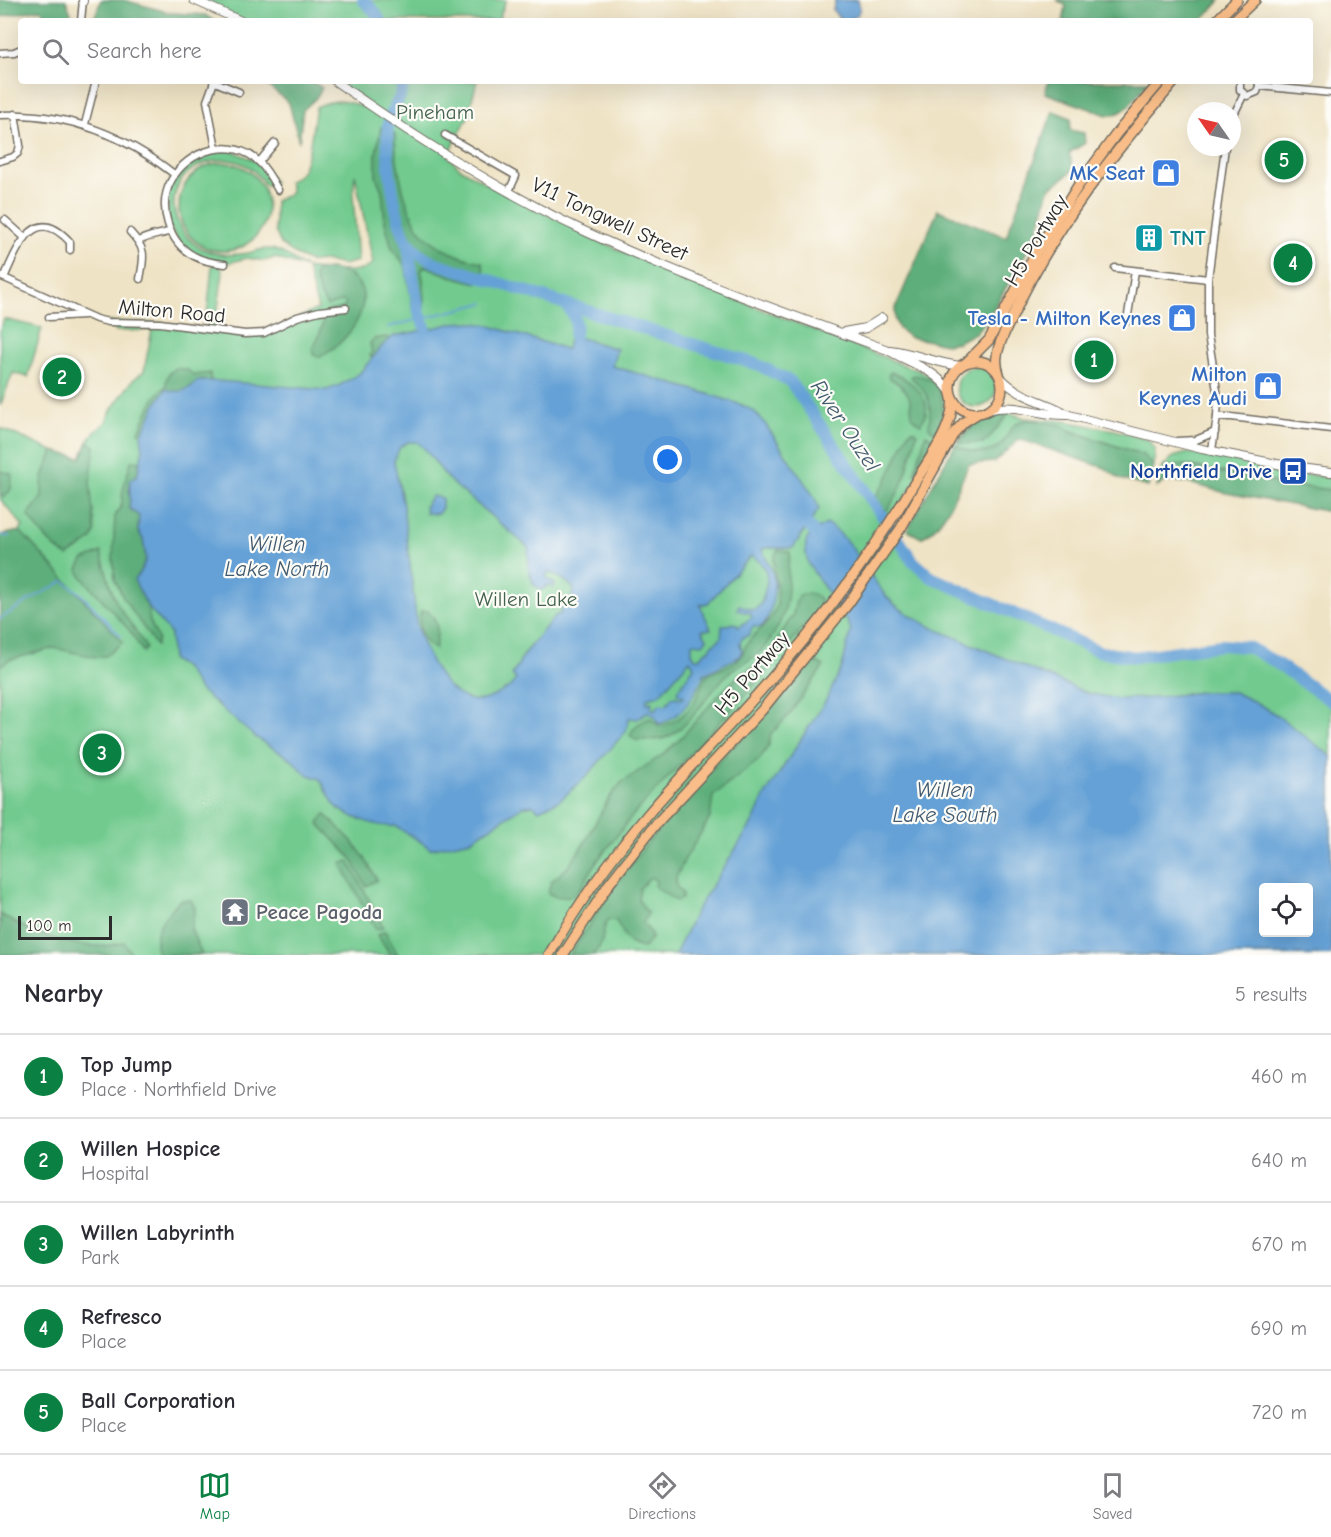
<!DOCTYPE html>
<meta charset="utf-8">
<style>
body{margin:0;font-family:"Comic Neue",sans-serif;background:#f7f7f7;color:#2b2b33}
.controls{position:absolute;right:18px;bottom:18px;display:grid;overflow:hidden;border-radius:6px;box-shadow:0 6px 24px #0002}
.controls button{width:54px;height:54px;display:grid;place-items:center;padding:0;border:0;border-bottom:2px solid #e1e1e2;background:#fff;color:#2b2b33;font:30px sans-serif}
.compass{position:absolute;left:1187px;top:102px;width:54px;height:54px;border-radius:50%;background:#fff;box-shadow:0 6px 24px #0002;rotate:304deg}
.scale{position:absolute;left:18px;bottom:15px;width:94px;box-sizing:border-box;padding-left:6px;border:3px solid #2b2b2b;border-top:0;font-size:16px;line-height:21px;white-space:nowrap;color:#2b2b2b;-webkit-text-stroke:4px #fdfcf7;paint-order:stroke}
.you{position:absolute;left:668px;top:460px;width:21px;height:21px;margin:-15px;border:4px solid #fff;border-radius:50%;background:#1a73e8;box-shadow:0 0 0 9px #1a73e833}
.badge{display:grid;place-items:center;width:39px;height:39px;border-radius:50%;background:#0b8043;color:#fff;font-size:20px;font-weight:700}
.pin{position:absolute;translate:-50% -50%;border:3px solid #fff;box-shadow:0 2px 6px #0006}
.list{margin:0;padding:0;list-style:none}
h2{display:flex;justify-content:space-between;align-items:center;height:78px;margin:0;padding:0 24px;font-size:26px}
h2 small{font-size:20px;font-weight:400;color:#7c7c81}
.list li{display:grid;grid-template-columns:39px 1fr auto;gap:18px;align-items:center;box-sizing:border-box;height:84px;padding:0 24px;border-top:2px solid #e1e1e2}
.list b{display:block;font-size:22px;white-space:nowrap}
.list p{margin:0;font-size:20px;white-space:nowrap;color:#7c7c81}
.list em{font-size:20px;font-style:normal;color:#7c7c81}
.icon{flex:none;width:33px;height:33px;fill:none;stroke:currentColor;stroke-width:2;stroke-linecap:round;stroke-linejoin:round}
.map{position:relative;flex:none;width:1331px;height:955px;overflow:hidden}
.search{position:absolute;background:#fff;box-shadow:0 6px 24px #0002;left:18px;right:18px;top:18px;height:66px;display:flex;align-items:center;gap:15px;box-sizing:border-box;padding:0 21px;border-radius:6px;color:#7c7c81;font-size:22px}
.sheet{height:498px;background:#fff}
nav{display:flex;justify-content:space-around;align-items:center;box-sizing:border-box;height:84px;border-top:2px solid #e1e1e2;background:#fff;font-size:16px;color:#7c7c81}
nav a{display:grid;justify-items:center;gap:3px}
nav .on{color:#0b8043}
.map>svg:first-child{display:block}
.green{fill:#72ca8f;stroke:#4e7a5d;stroke-width:1.5;fill-rule:evenodd}
.forest{fill:#5dae7a;stroke:#446c52;stroke-width:1.5}
.water{fill:#65a1d6;stroke:#486680;stroke-width:1.5;fill-rule:evenodd}
.lines{fill:none;stroke-linecap:round;stroke-linejoin:round}
.stream{stroke:#65a1d6;stroke-width:2}
.river{stroke:#65a1d6;stroke-width:12}
.minor-casing{stroke:#706b61;stroke-width:9}
.tertiary-casing{stroke:#706b61;stroke-width:10}
.primary-casing{stroke:#706b61;stroke-width:12}
.minor{stroke:#fff;stroke-width:6}
.tertiary{stroke:#fff;stroke-width:8}
.primary{stroke:#f8bd88;stroke-width:9}
.labels{text-anchor:middle;stroke-width:4.5;stroke-linejoin:round;paint-order:stroke}
.park-label{font-size:21px;fill:#44634e;stroke:#fdfcf7}
.shop-label{font-size:21px;font-weight:bold;fill:#366cbe;stroke:#fdfcf7;text-anchor:end}
.street-label{font-size:21px;fill:#2b2b2b;stroke:#fdfcf7}
.culture-label{font-size:21px;font-weight:bold;fill:#0d838f;stroke:#fdfcf7;text-anchor:start}
.transit-label{font-size:21px;font-weight:bold;fill:#164399;stroke:#fdfcf7;text-anchor:end}
.worship-label{font-size:21px;font-weight:bold;fill:#5b616d;stroke:#fdfcf7;text-anchor:start}
.water-label{font-size:22px;font-style:italic;fill:#425a6f;stroke:#fdfcf7}
</style>
<div class="map">
<svg width="1331" height="955" viewBox="0 0 1331 955">
<rect width="100%" height="100%" fill="#fdfcf7"/>
<filter id="ink" filterUnits="userSpaceOnUse"><feTurbulence type="fractalNoise" baseFrequency=".0167" numOctaves="2"/><feDisplacementMap in="SourceGraphic" scale="12" xChannelSelector="R" yChannelSelector="G"/><feConvolveMatrix kernelMatrix="1 2 1 2 8 2 1 2 1" color-interpolation-filters="sRGB"/></filter>
<filter id="wash" filterUnits="userSpaceOnUse"><feTurbulence type="fractalNoise" baseFrequency=".008" numOctaves="4" result="noise"/><feDisplacementMap in="SourceGraphic" scale="24" xChannelSelector="R" yChannelSelector="G"/><feGaussianBlur stdDeviation="1.35" result="paint"/><feColorMatrix in="noise" values="0 0 0 0 0 0 0 0 0 0 0 0 0 0 0 0 0 1.4 0 .05"/><feComposite in="paint" operator="in"/></filter>
<g filter="url(#wash)">
<rect width="100%" height="100%" fill="#efe3c5"/>
<g class="green">
<path d="M194,0H506L498,21H241Z"/>
<path d="M335,81H477L471,103V111L448,156L461,169L491,186L619,250L735,299L932,376L941,385L946,396V429L888,526L913,561L931,577L1101,652L1135,657L1221,645L1248,647L1272,660L1331,701V955H0V535L20,531L23,526L0,499V428L53,451L81,458L88,442L94,433L105,423L113,407L133,380L144,371L152,330L116,331L108,322L160,323L209,330L264,333L318,309L307,268L275,258L264,261L247,258L225,264L197,258L181,246L167,222L169,183L195,155L228,149L259,162L274,182L266,186C259,177 253,168 243,164C220,154 187,164 177,188C167,212 184,243 208,251C220,256 236,255 248,253C256,251 267,247 275,250C287,253 296,264 307,268C314,270 354,272 362,270C366,269 369,266 373,263L355,174L353,195L358,261L343,265L327,261L310,262L296,255L281,244L275,231V201L291,193L289,182L302,172L309,150L316,107C332,99 345,99 362,107L366,103ZM1264,888H1308V933H1264Z"/>
<circle cx="223" cy="207" r="44"/>
<path d="M212,265L220,266L223,273L215,327L206,326Z"/>
<path d="M4,319L42,328L28,377L13,373L0,406V331Z"/>
<circle cx="976" cy="387" r="20"/>
<path d="M1003,411L1025,418L1063,421L1115,430L1148,440L1155,449L1154,466L1143,455L1071,431L1060,425L1016,424C1010,430 1007,438 1001,444C988,458 970,453 955,445C965,429 982,414 1003,411ZM1006,416L988,439L982,443L972,442Z"/>
<path d="M1187,453L1213,455L1289,472L1331,478V490L1289,485L1192,466L1182,465L1162,468L1173,457Z"/>
</g>
<g class="forest">
<path d="M0,0H66L71,14V21H54L40,9L0,17Z"/>
<path d="M101,0H124L171,13L205,15L214,21H95V16Z"/>
<path d="M1057,0H1221L1201,21H1063L1066,6Z"/>
<path d="M262,81H311L322,88L316,98L303,110L299,142L289,103Z"/>
<path d="M1048,81H1148C1137,95 1126,117 1107,115L1045,93Z"/>
<path d="M1053,111L1071,118L1070,130L1084,133L1085,143L1069,153L1073,167L1071,172L1049,189L1037,234L989,317L975,333L958,342L946,344L909,337L899,329L895,320V309L938,210L1006,237Z"/>
<path d="M381,127L395,134C395,160 405,215 424,234C439,249 462,259 482,262L484,270L478,283L450,276L425,266L421,271L423,279L424,307L421,310L413,309L405,265L392,248L385,223L382,191L376,176V154Z"/>
<path d="M329,269C391,277 357,341 318,357L314,355L312,349C323,333 320,326 327,311L344,308L346,303L343,301L327,306L319,293L314,276L316,271Z"/>
<path d="M386,337L390,339L372,358L370,356L372,352L370,343L374,339Z"/>
<path d="M176,368L187,370L194,375L210,373L211,381H197L189,390L175,393L156,404L142,434L139,432C146,416 152,396 166,386C166,377 168,373 176,368Z"/>
<path d="M891,372C910,379 939,402 920,424L912,417C911,395 909,390 890,378L888,375Z"/>
<path d="M913,375C919,376 927,376 932,381C946,392 944,419 936,433L929,428C932,400 930,396 911,377Z"/>
<path d="M997,414L1007,416L988,439L982,443C974,442 967,445 959,443C968,430 980,416 997,414Z"/>
<path d="M1031,420L1060,425L1071,431L1143,455L1154,466L1148,487L1120,479L1105,468L1019,439L995,462L969,464C957,489 947,525 921,538L907,530L955,445C971,453 990,458 1003,442C1007,436 1010,428 1017,423C1021,421 1026,420 1031,420Z"/>
<path d="M913,430L917,433C910,462 904,488 886,512L875,497L886,481L909,432Z"/>
<path d="M926,434L934,439L914,474Z"/>
<path d="M88,442L95,446L90,483L95,532L91,540L68,556C51,547 39,531 28,515L42,497C41,472 46,472 53,451L81,458Z"/>
<path d="M131,461L140,462L137,476L129,489L131,500L129,508L139,516L138,531L143,539L146,559L141,571L135,580L148,607L150,621L158,639L156,646L124,599L115,580L113,559L115,515L121,507L123,490Z"/>
<path d="M1182,465L1289,485L1331,490V512L1226,493L1185,482L1166,481L1157,487L1162,468Z"/>
<path d="M0,471L12,474L11,489L4,498L0,493Z"/>
<path d="M20,531L123,642L106,656L95,657L54,648L9,660L0,666V535Z"/>
<path d="M778,550L790,552C791,559 787,564 788,570C788,587 789,603 781,620C777,630 767,646 758,654C751,661 739,664 731,671C709,690 696,720 671,735C660,742 649,739 636,740L630,735C634,725 641,722 650,718L660,726C678,722 691,710 698,694C700,689 702,682 706,677C713,670 726,668 735,662C743,657 742,651 747,644C756,630 770,625 776,608C782,592 767,561 778,550Z"/>
<path d="M101,552C106,569 109,587 117,603C126,619 138,632 146,648L143,652L130,631L81,576L78,569L83,560Z"/>
<path d="M808,593C815,595 820,596 822,604L816,613L748,692L633,815L598,860L582,886L572,896L556,897L548,893L551,882L568,867L585,842L609,798L621,783L662,755L679,740L715,699L739,675L764,660L793,615L796,601L800,595Z"/>
<path d="M421,611H428C440,624 438,632 435,649C421,643 417,625 421,611Z"/>
<path d="M812,659L824,666L789,715L771,734L769,745L759,760L713,796L710,818L685,859L676,878V886L682,893V899L676,901L655,887L656,881L653,878H649L640,888L638,899L648,914L643,923L650,932L652,937L644,948C621,944 627,934 615,920H608C600,931 607,942 593,955H570C593,919 615,883 642,850C695,784 756,724 812,659Z"/>
<path d="M325,814L351,840L364,857L377,880L366,886L351,858L318,823Z"/>
<path d="M349,861L383,927L376,930L341,864Z"/>
<path d="M180,900H191L195,908L191,929L202,955H158C151,930 163,918 180,900Z"/>
<path d="M0,914C31,934 88,955 124,942L132,955H0Z"/>
<path d="M385,931L398,955H391L377,935Z"/>
</g>
<g class="water">
<path d="M835,0H858L860,8L857,16L845,21L838,17L833,10Z"/>
<path d="M467,322L487,325L566,349L571,335L617,349L612,366L705,393L742,405L754,411L766,425L815,498L819,509L793,548H766L762,549C764,557 770,564 772,571C777,585 773,617 761,627H753L749,635L742,638L740,643L742,651L739,657L704,674C694,696 685,715 660,724L657,722L655,716L647,712L638,719L629,718L626,731L586,777L560,800L539,810L533,805L522,807L471,840L430,849C420,839 407,835 396,826C380,828 345,817 334,804C329,796 325,787 320,779L306,774L291,759L255,737L199,689L185,668L172,660L170,633L148,607L134,580L141,571L146,559L143,539L138,531L139,516L129,508C131,498 129,489 130,479L137,476L143,449L141,436L156,404L166,389C179,394 188,391 197,381H218L327,390L340,385L359,374L384,344L394,336L424,330L425,327L429,329L454,323ZM408,442H417L424,448L449,480L528,547L529,572L534,585L542,590L548,585L553,588L555,584L546,577L548,572C557,576 567,580 574,589L571,600L561,607V613L555,616L527,650L512,675L516,679C512,687 503,691 494,696C452,717 426,656 417,626L403,505L394,461L400,447ZM751,556C767,563 770,578 764,594C762,602 761,607 753,610L739,605L737,610L750,613L752,617L739,627L735,623L722,626L721,638L711,646L710,650L706,651L700,658H695L692,653V643L703,644L707,639L702,630L711,629L700,605L708,603ZM690,660L694,667L678,690L677,694L684,696V698L672,697L666,705L660,704L654,710L651,708L652,702L647,703V698L659,695Z"/>
<path d="M432,496L442,498V508L438,514L426,513L425,506Z"/>
<path d="M827,524C849,535 869,576 886,596C898,610 917,619 933,628L1087,693L1117,699L1150,698L1201,692H1234L1257,703L1277,715L1331,756V955H675L697,909L753,822L764,797L825,702L842,667L851,630L847,621L809,565C802,543 804,534 827,524ZM1264,888H1308V933H1264Z"/>
</g>
<g class="lines">
<g class="stream">
<path d="M388,327L484,303"/>
<path d="M0,535L9,536"/>
<path d="M0,619L28,601L64,581L82,595L121,636"/>
</g>
<g class="river">
<path d="M363,0L375,12L380,21"/>
<path d="M402,81C405,95 392,107 389,120C383,142 395,227 409,243C418,254 427,259 439,264L756,364L790,381L913,561L931,577L1101,652L1135,657L1221,645L1248,647L1272,660L1331,701"/>
<path d="M407,241L419,312L425,327"/>
<path d="M566,305C575,316 578,322 574,336"/>
<path d="M808,525L813,531"/>
</g>
</g>
</g>
<g filter="url(#ink)">
<g class="lines">
<g class="minor-casing">
<g id="minor">
<path d="M81,21L83,0"/>
<path d="M0,53L14,52L21,49"/>
<path d="M213,81L239,92"/>
<path d="M1240,81V90L1247,96L1257,92L1259,86L1258,81"/>
<path d="M214,82L207,101L216,148"/>
<path d="M1259,86L1331,93"/>
<path d="M0,115C66,112 123,134 174,174"/>
<path d="M1232,118L1244,94"/>
<path d="M85,124L96,81"/>
<path d="M445,135L516,176L509,191"/>
<path d="M0,161L13,157L18,153L20,145L15,114"/>
<path d="M259,162L275,143"/>
<path d="M5,220L25,238"/>
<path d="M130,232C147,250 144,256 140,279"/>
<path d="M139,241C149,235 160,235 171,231"/>
<path d="M225,264C215,263 203,261 194,256C169,243 157,207 171,181C187,150 233,135 260,163C267,170 273,181 278,190"/>
<path d="M1115,268L1208,279"/>
<path d="M0,276L96,319L108,322L160,323L245,334L264,333L297,317L319,311L346,308"/>
<path d="M4,278C18,246 35,203 70,242V250"/>
<path d="M49,317L84,315"/>
<path d="M1127,321L1135,271"/>
<path d="M1217,417H1231L1331,429"/>
<path d="M1177,441L1196,440L1215,432"/>
<path d="M1212,450L1217,417L1218,397L1208,335V279L1225,147"/>
</g>
</g>
<g class="tertiary-casing">
<g id="tertiary">
<path d="M194,0L241,21"/>
<path d="M83,1V0"/>
<path d="M335,81C413,136 494,188 580,229C680,276 785,313 888,350C911,364 933,368 950,391"/>
<path d="M844,332L866,328L882,318"/>
<path d="M890,350C914,353 936,363 960,366"/>
<path d="M1000,377C1022,400 1043,399 1069,415L1202,449L1292,467L1331,472"/>
<path d="M988,410C1016,402 1040,416 1067,415"/>
</g>
</g>
<g class="primary-casing">
<g id="primary">
<path d="M1216,21L1237,0"/>
<path d="M1233,21L1255,0"/>
<circle cx="976" cy="387" r="26"/>
<path d="M967,362L989,340L1037,251L1078,186L1117,133L1161,81"/>
<path d="M999,374C997,368 996,362 997,356C999,340 1009,324 1016,309C1055,226 1115,151 1175,81"/>
<path d="M549,955C577,905 611,858 648,814C687,768 731,726 770,680C825,618 874,550 917,479C930,458 956,423 952,397"/>
<path d="M563,955L609,884L655,825L762,710L848,604L901,528L954,433L964,422L980,412"/>
</g>
</g>
<use href="#minor" class="minor"/>
<use href="#tertiary" class="tertiary"/>
<use href="#primary" class="primary"/>
</g>
</g>
<defs>
<g id="shop-square" transform="scale(1.5)"><rect x="-9" y="-9" width="18" height="18" rx="4" fill="#3f7fe0" stroke="#fdfcf7"/><path d="M-5-2.5h2.3a2.7 3.5 0 0 1 5.4 0H5L5.5 6h-11ZM-1.5-2.5h3a1.5 2.3 0 0 0-3 0Z" fill="#fff"/></g>
<g id="building-square" transform="scale(1.5)"><rect x="-9" y="-9" width="18" height="18" rx="4" fill="#0f9aa8" stroke="#fdfcf7"/><path d="M-4-6H4V6H1V3H-1V6H-4ZM-2.5-4.3h1.7v1.8h-1.7ZM.8-4.3h1.7v1.8H.8ZM-2.5-1h1.7V.8h-1.7ZM.8-1h1.7V.8H.8Z" fill="#fff"/></g>
<g id="bus-square" transform="scale(1.5)"><rect x="-9" y="-9" width="18" height="18" rx="4" fill="#1a4fb4" stroke="#fdfcf7"/><path d="M-5-6H5V4H4V6H2V4H-2V6H-4V4H-5ZM-3.5-4V0h7V-4ZM-3.5 1.2v1.5H-2V1.2ZM2 1.2v1.5H3.5V1.2Z" fill="#fff"/></g>
<g id="temple-square" transform="scale(1.5)"><rect x="-9" y="-9" width="18" height="18" rx="4" fill="#6b7280" stroke="#fdfcf7"/><path d="M0-6L5-2H3V0L6.5 2.5H4V6H1.5V3h-3V6H-4V2.5H-6.5L-3 0V-2H-5Z" fill="#fff"/></g>
</defs>
<g fill-rule="evenodd">
<use href="#shop-square" x="1166" y="173"/>
<use href="#building-square" x="1149" y="238"/>
<use href="#shop-square" x="1182" y="318"/>
<use href="#shop-square" x="1268" y="386"/>
<use href="#bus-square" x="1293" y="471"/>
<use href="#temple-square" x="235" y="912"/>
</g>
<g class="labels">
<g class="park-label">
<text x="435" y="119">Pineham</text>
<text x="526" y="606">Willen Lake</text>
</g>
<g class="shop-label">
<text x="1145" y="180">MK Seat</text>
<text x="1161" y="325">Tesla - Milton Keynes</text>
<text x="1247" y="381">Milton<tspan x="1247" dy="24">Keynes Audi</tspan></text>
</g>
<g class="street-label">
<text transform="translate(610 219) rotate(25)" y="7">V11 Tongwell Street</text>
<text transform="translate(1036 240) rotate(-59)" y="7">H5 Portway</text>
<text transform="translate(172 311) rotate(5)" y="7">Milton Road</text>
<text transform="translate(752 673) rotate(-49)" y="7">H5 Portway</text>
</g>
<g class="culture-label">
<text x="1170" y="245">TNT</text>
</g>
<g class="transit-label">
<text x="1272" y="478">Northfield Drive</text>
</g>
<g class="worship-label">
<text x="256" y="919">Peace Pagoda</text>
</g>
<g class="water-label">
<text transform="translate(846 425) rotate(56)" y="8">River Ouzel</text>
<text x="277" y="551">Willen<tspan x="277" dy="25">Lake North</tspan></text>
<text x="945" y="797">Willen<tspan x="945" dy="25">Lake South</tspan></text>
</g>
</g>
</svg>
<div class="controls">
<button><svg class="icon" aria-label="locate" viewBox="0 0 24 24"><circle cx="12" cy="12" r="6"/><path d="M12 2v4M12 18v4M2 12h4M18 12h4"/></svg></button>
</div>
<svg class="compass" viewBox="-18 -18 36 36"><path d="M0-13l5 13h-10z" fill="#e53935"/><path d="M0 13l5-13h-10z" fill="#7c7c81"/></svg>
<div class="scale">100 m</div>
<div class="you"></div>
<div class="pin badge" style="left:1094px;top:360px">1</div>
<div class="pin badge" style="left:62px;top:377px">2</div>
<div class="pin badge" style="left:102px;top:753px">3</div>
<div class="pin badge" style="left:1293px;top:263px">4</div>
<div class="pin badge" style="left:1284px;top:160px">5</div>
<div class="search"><svg class="icon" aria-label="search" viewBox="0 0 24 24"><circle cx="10" cy="10" r="6"/><path d="M15 15l6 6"/></svg>Search here</div>
</div>
<section class="sheet">
<h2>Nearby<small>5 results</small></h2>
<ul class="list">
<li><span class="badge">1</span><div><b>Top Jump</b><p>Place · Northfield Drive</p></div><em>460 m</em></li>
<li><span class="badge">2</span><div><b>Willen Hospice</b><p>Hospital</p></div><em>640 m</em></li>
<li><span class="badge">3</span><div><b>Willen Labyrinth</b><p>Park</p></div><em>670 m</em></li>
<li><span class="badge">4</span><div><b>Refresco</b><p>Place</p></div><em>690 m</em></li>
<li><span class="badge">5</span><div><b>Ball Corporation</b><p>Place</p></div><em>720 m</em></li>
</ul>
</section>
<nav>
<a class="on"><svg class="icon" aria-label="map" viewBox="0 0 24 24"><path d="M3 6l6-2 6 2 6-2v14l-6 2-6-2-6 2zM9 4v14M15 6v14"/></svg>Map</a>
<a><svg class="icon" aria-label="directions" viewBox="0 0 24 24"><path d="M12 3l9 9-9 9-9-9zM9 14v-3h6M13 9l2 2-2 2"/></svg>Directions</a>
<a><svg class="icon" aria-label="saved" viewBox="0 0 24 24"><path d="M7 4h10v16l-5-4-5 4z"/></svg>Saved</a>
</nav>
